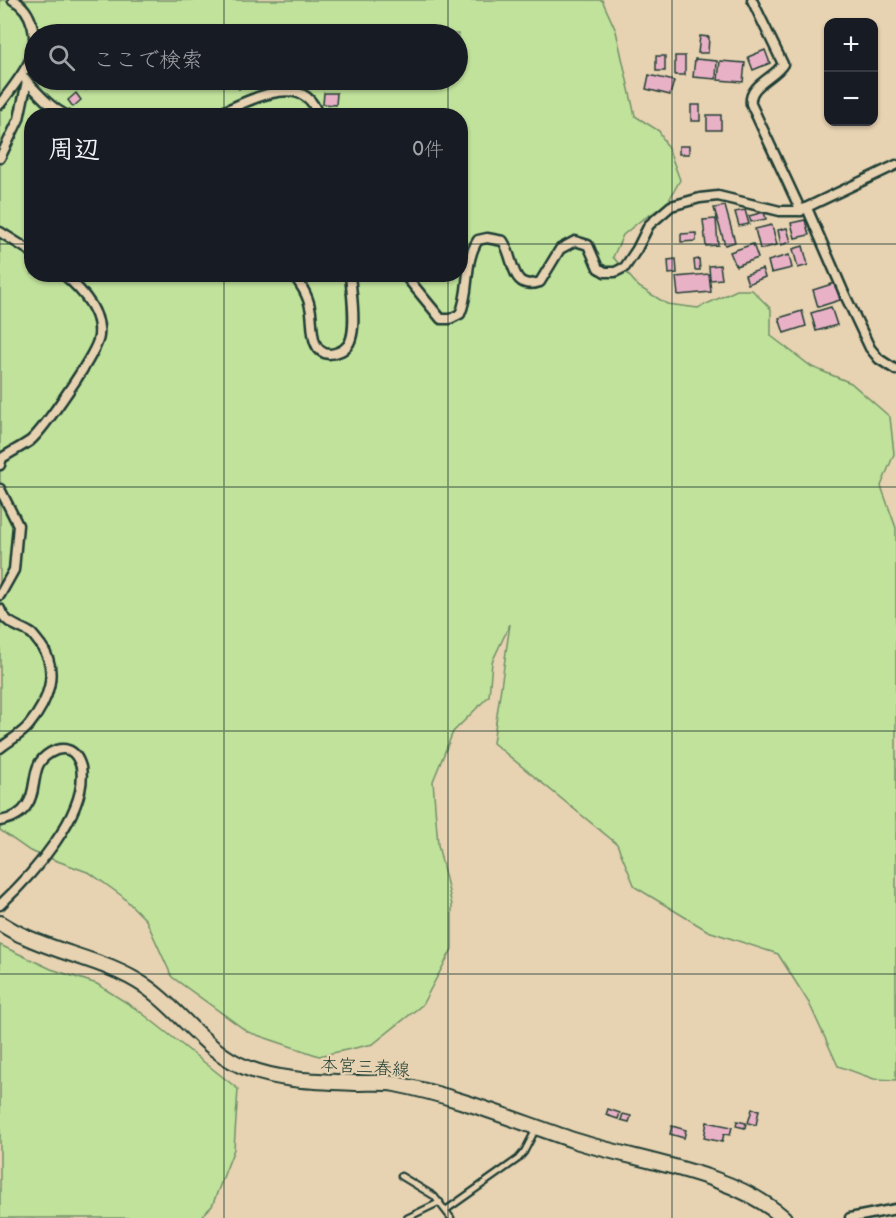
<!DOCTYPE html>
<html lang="ja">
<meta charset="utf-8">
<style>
body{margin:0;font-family:"Balsamiq Sans","Klee One",sans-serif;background:#242831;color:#f1f3f6}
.controls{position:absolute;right:18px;top:18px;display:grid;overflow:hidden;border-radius:12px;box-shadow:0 2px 4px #0004}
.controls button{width:54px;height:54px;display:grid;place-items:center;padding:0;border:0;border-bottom:2px solid #363941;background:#171b24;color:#f1f3f6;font:30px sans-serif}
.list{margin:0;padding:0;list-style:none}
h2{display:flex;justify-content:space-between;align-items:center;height:78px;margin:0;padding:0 24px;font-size:26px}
h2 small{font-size:20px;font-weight:400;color:#9ea1a6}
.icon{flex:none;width:33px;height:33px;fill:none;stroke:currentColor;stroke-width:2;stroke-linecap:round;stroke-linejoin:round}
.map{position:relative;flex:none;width:896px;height:1218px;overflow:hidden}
.search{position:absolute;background:#171b24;box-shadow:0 2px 4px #0004;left:24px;top:24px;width:444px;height:66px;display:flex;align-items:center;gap:15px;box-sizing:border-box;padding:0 21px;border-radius:33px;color:#9ea1a6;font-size:22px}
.panel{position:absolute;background:#171b24;box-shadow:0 2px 4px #0004;left:24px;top:108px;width:444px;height:174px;border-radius:24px}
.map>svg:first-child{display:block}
.green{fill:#c1e29b;stroke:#709068;stroke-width:1.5;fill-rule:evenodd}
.building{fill:#e9b1c6;stroke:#1f3d34;stroke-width:1.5}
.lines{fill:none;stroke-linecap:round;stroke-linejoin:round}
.service-casing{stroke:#1f3d34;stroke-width:9}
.minor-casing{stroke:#1f3d34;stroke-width:13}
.primary-casing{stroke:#1f3d34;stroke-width:18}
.service{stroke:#e7d2b1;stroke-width:4.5}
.minor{stroke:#e7d2b1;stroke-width:8}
.primary{stroke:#e7d2b1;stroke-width:14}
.grid{fill:none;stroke:#1f3d34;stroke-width:1.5;stroke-opacity:0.55}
.labels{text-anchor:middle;stroke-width:4.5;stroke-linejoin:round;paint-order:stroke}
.street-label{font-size:18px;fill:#1f3d34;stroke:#e7d2b1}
</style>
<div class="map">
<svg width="896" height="1218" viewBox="0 0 896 1218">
<rect width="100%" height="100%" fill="#e7d2b1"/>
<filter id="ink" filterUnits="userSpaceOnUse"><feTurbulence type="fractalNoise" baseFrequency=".0167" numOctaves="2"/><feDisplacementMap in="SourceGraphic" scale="12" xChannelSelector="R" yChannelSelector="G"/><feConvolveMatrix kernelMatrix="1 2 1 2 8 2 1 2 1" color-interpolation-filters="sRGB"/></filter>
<g filter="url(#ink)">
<g class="green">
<path d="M0,0H602L616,31L635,116L659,131L669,150L680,180L667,204L640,221L623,235L613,257L639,287L667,304L698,308L737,290H752L771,309V336L812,367L851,383L890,417L894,454L881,486L896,528V1080L874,1079L838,1066L809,1003L778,954L708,931L635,887L617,844L493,743L510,624L492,662L489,696L453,732L433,781L438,845L452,905V949L422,1005L373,1044L319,1056L248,1032L172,977L146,920L122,896L90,873L30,851L0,830ZM34,34H458V80H34ZM32,116H460V274H32Z"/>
<path d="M0,945L51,969L97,984L138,1010L238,1089L234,1149L212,1206L200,1218H0Z"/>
</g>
<g class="building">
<path d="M700,36L709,37L708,53H698Z"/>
<path d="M765,50L770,63L753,70L748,57Z"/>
<rect x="656" y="56" width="9" height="15"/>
<rect x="675" y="56" width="10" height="19"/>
<path d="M695,59L717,61L716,79L693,77Z"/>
<path d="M720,61L745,63L743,82L718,80Z"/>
<path d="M649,75L674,81L670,95L646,89Z"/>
<path d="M72,80H93L95,83L86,90L80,84L78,86Z"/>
<path d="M231,80H250L239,89Z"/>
<path d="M76,93L81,100L73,107L68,100Z"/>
<path d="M324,93H337L336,105L323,104Z"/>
<rect x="691" y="105" width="9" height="16"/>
<path d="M330,111L347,112V116H330Z"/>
<rect x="707" y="115" width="14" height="15"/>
<rect x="679" y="146" width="10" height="8"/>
<path d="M725,206L735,242L725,245L714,208Z"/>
<path d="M745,210L749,224L739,226L735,212Z"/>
<path d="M764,212L766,219L751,222L749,216Z"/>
<path d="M716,219L718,245L706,246L703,220Z"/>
<path d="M805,220L809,235L795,238L791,223Z"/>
<path d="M772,225L777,245L760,249L755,229Z"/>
<path d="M787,228L791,242L781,245L778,230Z"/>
<path d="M696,233V241L681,242V234Z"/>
<path d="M753,244L758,258L736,266L730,252Z"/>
<path d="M803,246L808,265L798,268L793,249Z"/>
<path d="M789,255L792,268L771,273L768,261Z"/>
<path d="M676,259L677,273L669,274L668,260Z"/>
<path d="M699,259L700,270H695L694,260Z"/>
<path d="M720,265L722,279L710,280L709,266Z"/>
<path d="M762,269L765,277L748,284L745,275Z"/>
<path d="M709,274L711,292L678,295L676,277Z"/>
<path d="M835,283L840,300L818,307L813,290Z"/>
<path d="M831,307L837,325L816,331L811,313Z"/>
<path d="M802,311L806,326L784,333L779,318Z"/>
<path d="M608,1109L620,1113L618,1119L606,1115Z"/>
<path d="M752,1109L759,1110L756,1125L748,1123Z"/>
<path d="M623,1114L631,1116L629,1122L621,1120Z"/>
<path d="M737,1121L746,1123L745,1128L736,1126Z"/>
<path d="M707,1122L732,1127L730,1135L724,1134L722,1142L704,1138Z"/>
<path d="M672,1126L686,1130L684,1138L670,1134Z"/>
</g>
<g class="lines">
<g class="service-casing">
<g id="service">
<path d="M401,1176L434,1196L451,1218"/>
<path d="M446,1210L518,1159L524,1152L536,1129"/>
<path d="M407,1218L440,1202"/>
</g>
</g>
<g class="minor-casing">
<g id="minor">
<path d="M752,0L783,64C775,78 748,85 751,104L801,211"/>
<path d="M25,79C38,93 50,108 68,116"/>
<path d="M0,104C10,91 23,75 30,60C39,40 33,10 13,0"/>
<path d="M214,116C242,104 305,67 318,116"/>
<path d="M0,158L19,119L27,81"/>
<path d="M807,208L844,293L870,348L879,359L896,370"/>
<path d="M0,232L32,252"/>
<path d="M292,274C300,282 308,296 310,307C314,321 308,352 329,354C334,354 343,351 346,347C359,336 351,291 350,274"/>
<path d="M404,274L441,319H450L460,314C471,290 463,263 478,240L487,238L503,241C515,259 510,292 540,282L560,249L575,241L588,245L598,268L605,272H615L625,267L637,249L649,225L671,206L700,198L718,196L780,211H799L896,165"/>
<path d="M0,465L2,458C11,452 21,447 30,441C43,430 98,352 99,336C102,311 81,289 63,274"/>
<path d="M0,489L18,525L14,570L0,595"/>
<path d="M0,609C5,625 21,626 32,634C35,637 38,642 41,645C60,671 48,702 29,725C22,734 9,741 0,748"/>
<path d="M0,821C11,819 21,815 27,805C35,794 33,778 38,766C42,756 57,746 68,750C75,752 79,760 81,767C89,813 31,876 0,905"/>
<path d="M850,1218L896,1209"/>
</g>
</g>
<g class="primary-casing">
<path id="primary" d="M0,923C8,928 16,933 24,936C64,955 108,961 145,986C181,1010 205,1052 247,1068C283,1082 321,1081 359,1083C371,1083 384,1082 395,1084C457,1096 514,1120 573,1140C640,1162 729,1170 784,1218"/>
</g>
<use href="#service" class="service"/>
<use href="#minor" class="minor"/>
<use href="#primary" class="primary"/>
</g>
</g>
<path class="grid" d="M224,0V34M448,0V34M672,0V1218M224,80V116M448,80V116M0,244H32M460,244H896M224,274V1218M448,274V1218M0,487H896M0,731H896M0,974H896"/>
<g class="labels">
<g class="street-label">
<text transform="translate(365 1067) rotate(4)" y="6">本宮三春線</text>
</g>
</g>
</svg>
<div class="controls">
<button>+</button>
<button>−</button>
</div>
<div class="search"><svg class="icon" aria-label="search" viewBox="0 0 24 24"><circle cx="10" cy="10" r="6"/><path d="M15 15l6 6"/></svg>ここで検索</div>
<section class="panel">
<h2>周辺<small>0件</small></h2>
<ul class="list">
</ul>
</section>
</div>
